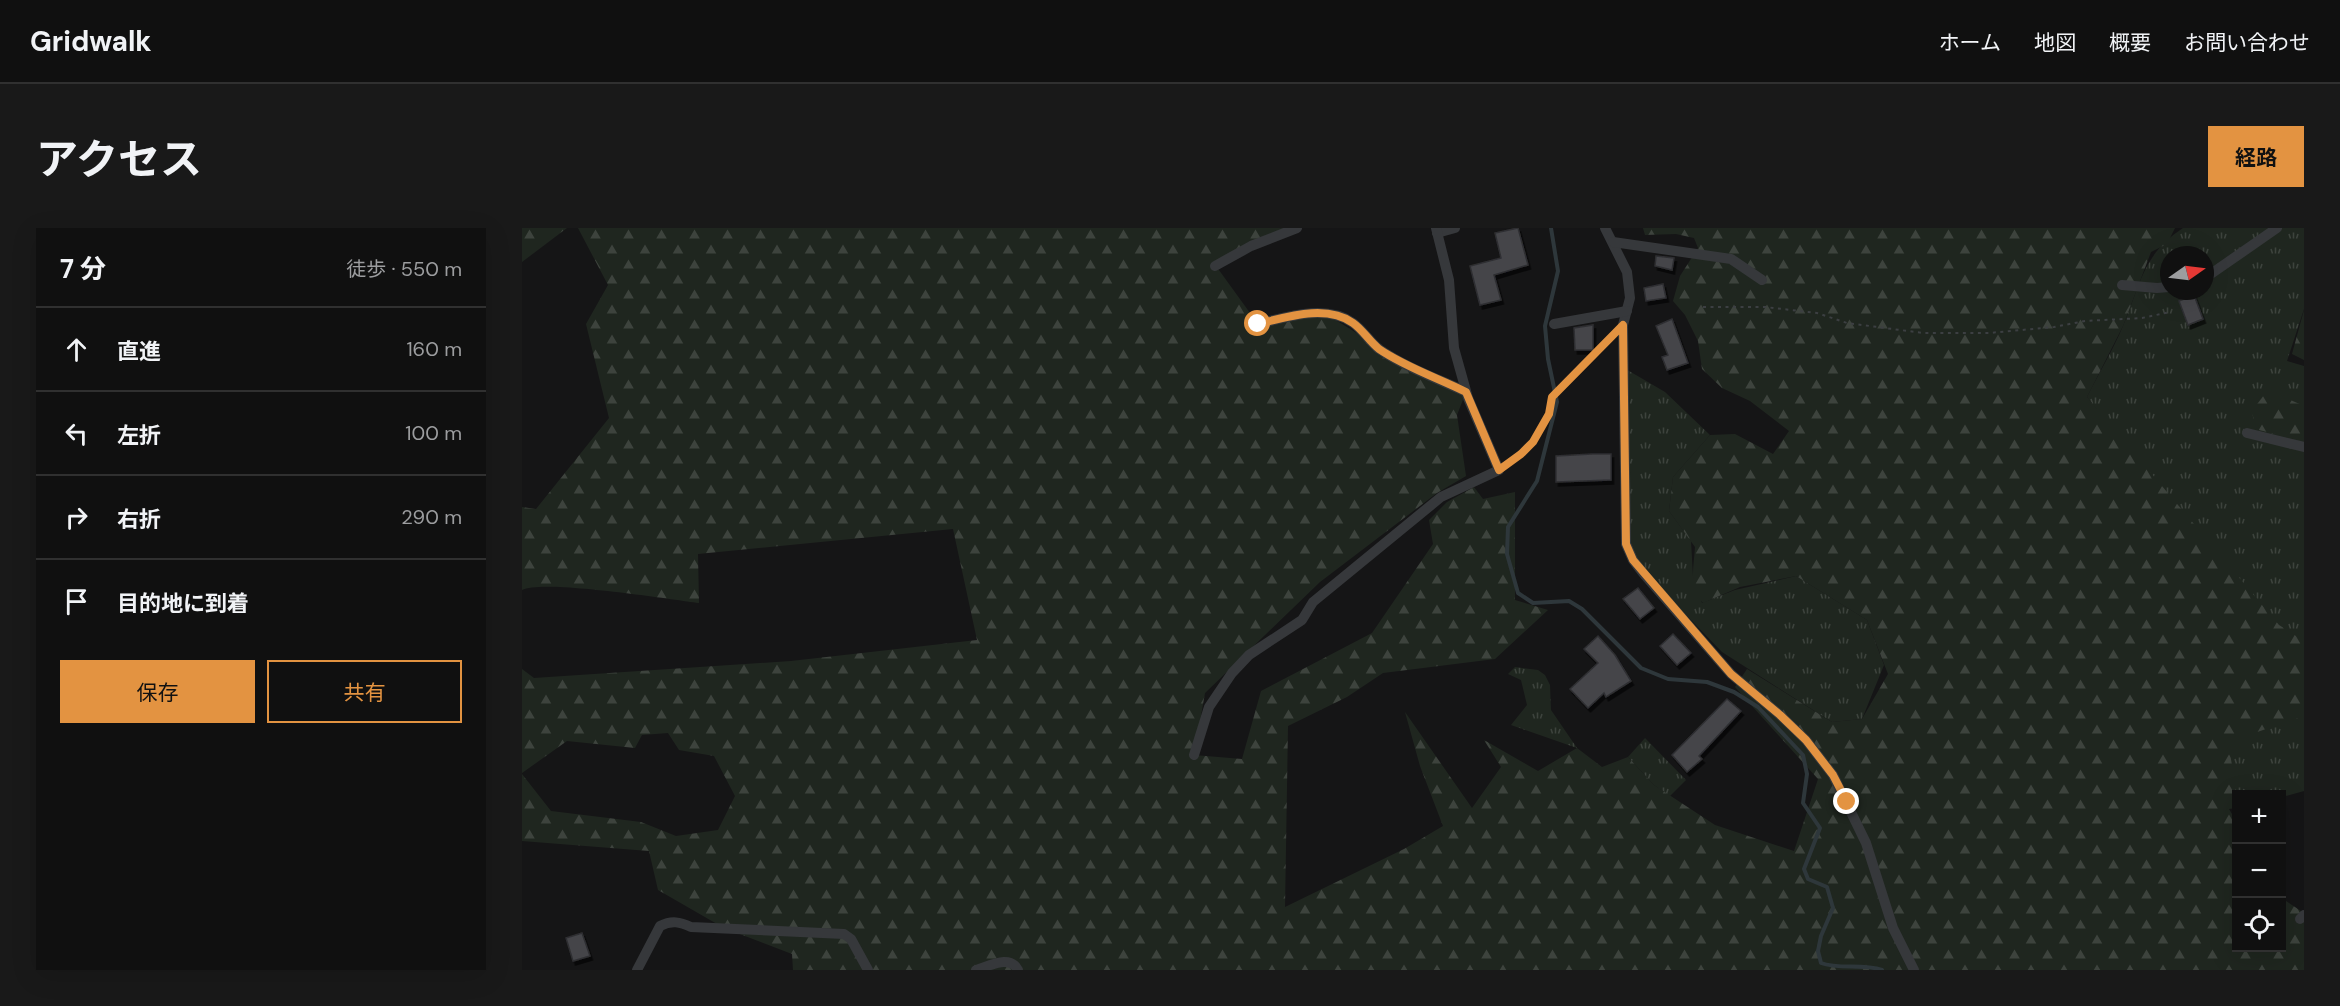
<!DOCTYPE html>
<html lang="ja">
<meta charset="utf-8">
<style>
body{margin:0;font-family:"DM Sans","Noto Sans JP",sans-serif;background:#191919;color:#f1f3f6}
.controls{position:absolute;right:18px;bottom:18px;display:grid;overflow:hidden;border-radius:0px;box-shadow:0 6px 24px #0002}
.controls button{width:54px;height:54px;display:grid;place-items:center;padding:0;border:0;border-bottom:2px solid #303030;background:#101010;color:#f1f3f6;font:30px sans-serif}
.compass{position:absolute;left:1638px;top:18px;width:54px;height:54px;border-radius:50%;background:#101010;box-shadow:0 6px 24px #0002;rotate:76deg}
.stop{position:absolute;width:18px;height:18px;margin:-14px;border:4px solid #e39341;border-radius:50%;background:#fff}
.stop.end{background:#e39341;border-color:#fff;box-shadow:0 2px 6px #0008}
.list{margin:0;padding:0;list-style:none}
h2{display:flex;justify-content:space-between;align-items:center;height:78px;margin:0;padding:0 24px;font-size:26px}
h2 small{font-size:20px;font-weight:400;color:#9c9d9f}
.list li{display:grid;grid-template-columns:39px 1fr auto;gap:18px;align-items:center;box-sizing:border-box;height:84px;padding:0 24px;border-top:2px solid #303030}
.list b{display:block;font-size:22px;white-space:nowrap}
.list em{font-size:20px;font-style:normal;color:#9c9d9f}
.actions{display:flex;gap:12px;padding:18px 24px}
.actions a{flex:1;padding:14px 0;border:2px solid #e39341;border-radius:0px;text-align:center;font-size:21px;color:#e39341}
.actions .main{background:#e39341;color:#111}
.icon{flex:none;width:33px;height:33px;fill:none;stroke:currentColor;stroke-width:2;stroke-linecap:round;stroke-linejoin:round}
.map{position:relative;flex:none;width:1782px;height:742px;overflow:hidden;border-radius:0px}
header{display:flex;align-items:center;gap:36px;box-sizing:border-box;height:84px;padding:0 30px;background:#101010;border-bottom:2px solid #303030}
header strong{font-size:28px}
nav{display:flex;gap:33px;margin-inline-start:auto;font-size:21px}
.intro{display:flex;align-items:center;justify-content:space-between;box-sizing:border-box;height:144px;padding:0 36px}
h1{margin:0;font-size:42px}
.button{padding:15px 27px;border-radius:0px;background:#e39341;color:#111;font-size:21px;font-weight:700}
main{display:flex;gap:36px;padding:0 36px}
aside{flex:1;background:#101010;border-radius:0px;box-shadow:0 6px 24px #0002}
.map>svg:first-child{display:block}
.grass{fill:url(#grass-tufts);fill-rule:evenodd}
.forest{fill:url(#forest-firs)}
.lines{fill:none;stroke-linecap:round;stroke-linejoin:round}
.stream{stroke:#2e373b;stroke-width:4}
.building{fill:#444549;stroke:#2f2f32;stroke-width:1.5;filter:url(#shadow)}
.path{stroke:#3c3f42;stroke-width:2;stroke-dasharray:3 4.5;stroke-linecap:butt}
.street{stroke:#36383b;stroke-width:10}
.route{stroke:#e39341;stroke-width:8}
</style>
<header>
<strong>Gridwalk</strong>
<nav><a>ホーム</a><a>地図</a><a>概要</a><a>お問い合わせ</a></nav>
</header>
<div class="intro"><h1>アクセス</h1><a class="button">経路</a></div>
<main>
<aside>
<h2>7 分<small>徒歩 · 550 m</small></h2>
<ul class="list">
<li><svg class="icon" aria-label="ahead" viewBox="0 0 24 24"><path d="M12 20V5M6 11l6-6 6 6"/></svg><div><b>直進</b></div><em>160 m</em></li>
<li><svg class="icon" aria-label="left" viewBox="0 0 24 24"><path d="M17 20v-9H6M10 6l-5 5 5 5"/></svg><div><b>左折</b></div><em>100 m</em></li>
<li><svg class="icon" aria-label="right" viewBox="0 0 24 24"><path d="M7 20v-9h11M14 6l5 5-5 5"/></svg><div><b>右折</b></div><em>290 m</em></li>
<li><svg class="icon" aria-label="arrive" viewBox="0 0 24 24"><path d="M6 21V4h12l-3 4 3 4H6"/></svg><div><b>目的地に到着</b></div></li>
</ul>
<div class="actions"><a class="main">保存</a><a>共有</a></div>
</aside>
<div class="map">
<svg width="1782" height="742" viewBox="0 0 1782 742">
<defs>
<pattern id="grass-tufts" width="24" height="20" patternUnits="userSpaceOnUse" patternTransform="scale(1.5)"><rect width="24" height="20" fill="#1f261f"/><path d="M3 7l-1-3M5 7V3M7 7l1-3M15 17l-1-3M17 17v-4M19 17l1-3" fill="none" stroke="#3d433d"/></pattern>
<pattern id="forest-firs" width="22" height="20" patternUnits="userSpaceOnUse" patternTransform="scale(1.5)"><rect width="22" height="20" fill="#1f261f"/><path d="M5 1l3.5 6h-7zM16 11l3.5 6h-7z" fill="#3d433d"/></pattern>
<filter id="shadow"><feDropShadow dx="2.5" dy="4" stdDeviation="0" flood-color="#0009"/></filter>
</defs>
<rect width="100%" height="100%" fill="#151516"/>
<g class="grass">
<path d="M1661,0H1782V81L1765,133L1782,138V416L1748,398L1565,169C1577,145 1591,122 1601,98C1619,56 1620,27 1661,0ZM1647,27H1683V63H1647Z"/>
<path d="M1102,140L1143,164L1188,207L1151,249L1147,283L1169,313L1171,349L1180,375L1213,362L1274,348L1345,392L1362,437L1340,491L1310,494L1200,424L1111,332L1104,309Z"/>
<path d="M993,439L1016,442L1023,447L1028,457L1029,482L1055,520L989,497L1005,477L999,452L986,446Z"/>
<path d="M1782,484V563L1760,569V566H1714V580L1707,581L1701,511Z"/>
<path d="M1123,510L1164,552L1148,568L1132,557L1106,529Z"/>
</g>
<g class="forest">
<path d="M0,0H45L0,34Z"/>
<path d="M56,0H768L694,38L736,96L804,86L881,134L944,164L935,187L944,248L915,265L798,354L683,465L672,527L720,531L739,463L850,405L911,316L907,292L925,274L952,259L961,271L993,264V372L1026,382L973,431L861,445L825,469L766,498L763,679L882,621L921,598L898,538L883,484L950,580L979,539L962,512L1016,543L1055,520L1080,539L1106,529L1132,557L1193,597L1272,623L1296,551L1213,459L1225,441L1310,494L1340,491L1366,446L1345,392L1274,348L1218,359L1181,375C1166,359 1172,339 1173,319L1147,283L1151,249L1188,207L1213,206L1251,226L1267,203L1228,173L1200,160L1180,141L1176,113L1163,87L1151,73L1158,48L1176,20L1172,10L1154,6L1123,7L1121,0H1653L1645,16L1629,24L1601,98L1565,169L1757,397L1782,413V488L1706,514L1714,560L1707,581L1714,593V720H1760V665L1764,673L1782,685V742H271L270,726L202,700L136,662L127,623L0,613V546L29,583L119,594L154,608L196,602L213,568L192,528L157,522L146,505L120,507L113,520L45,513L0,545V441L12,450L269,433L455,412L431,301L176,326L177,375C146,371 20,351 0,362V279L14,281L87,190L64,96L86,57Z"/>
<path d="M1782,82V132L1770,126Z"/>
<path d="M1746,162L1782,178V213L1737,202L1729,184Z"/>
</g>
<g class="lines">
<path class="stream" d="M1029,0L1036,43L1023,98L1026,131L1035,174L1015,253L986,299L985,326L996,365L1011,375L1047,373L1060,381L1119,440L1146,451L1185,454L1212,464L1236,479L1281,527L1285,546L1281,575L1298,600L1282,641L1286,651L1305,659L1311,680L1299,708L1296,723L1299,735C1317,742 1341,735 1360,742"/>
</g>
<g class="building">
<path d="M996,0L1006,37L972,47L979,72L958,77L948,38L979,30L973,5Z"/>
<path d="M1134,28L1152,30L1150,42L1133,38Z"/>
<path d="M1141,56L1144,70L1124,73L1122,60Z"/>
<path d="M1672,67L1681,91L1666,97L1657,73Z"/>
<path d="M1150,91L1166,135L1145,142L1140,129L1146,127L1134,98Z"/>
<path d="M1071,97V122H1053L1052,100Z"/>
<path d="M1070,226H1089V252L1034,254V228Z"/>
<path d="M1116,360L1132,380L1118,391L1101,371Z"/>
<path d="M1151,406L1169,425L1155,437L1138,418Z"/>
<path d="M1076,408L1093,427L1109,453L1084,469L1082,465L1066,480L1048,461L1076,435L1062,421Z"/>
<path d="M1205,471L1219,483L1177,528L1180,531L1165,544L1150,527Z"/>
<path d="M60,705L68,728L51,733L44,710Z"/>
</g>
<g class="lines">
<g class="path">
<path d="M1181,79H1243L1295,85L1325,95L1401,105H1467L1532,99L1563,93L1620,90L1648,84"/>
<path d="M987,235L1011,214L1027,186L1030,169L1089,110"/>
</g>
<g class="street">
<path d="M1083,0L1105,44L1108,70L1101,97L1104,316L1111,332L1121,345L1209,446L1258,487L1284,512L1311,547L1344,615L1371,700L1392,742"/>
<path d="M915,5L933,0"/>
<path d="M1091,14L1209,31L1240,52"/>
<path d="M693,38L729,18L775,0"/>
<path d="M1683,50L1755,0"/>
<path d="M1600,57L1635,60L1647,59"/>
<path d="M736,96C765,89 804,76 831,95C841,102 847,113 857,121C883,139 916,151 944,164"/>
<path d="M1032,96L1105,83"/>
<path d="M1725,205L1782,219"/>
<path d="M672,527L687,479L710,445L727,427L780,392L791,374L919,269L977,242L946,170L932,120L927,52L914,0"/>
<path d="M1778,691L1782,687"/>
<path d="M115,742L138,698C150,692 158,694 169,699L322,706L329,711L346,742"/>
<path d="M454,742C468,738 488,726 496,742"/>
</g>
</g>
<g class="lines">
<path class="route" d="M736,96C765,89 804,76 831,95C841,102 847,113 857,121C883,139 916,150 944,164L977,242L999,226L1011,214L1027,186L1030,169L1101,97L1104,316L1111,332L1209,446L1258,487L1284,512L1311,547L1325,574"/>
</g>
</svg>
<div class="controls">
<button>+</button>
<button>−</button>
<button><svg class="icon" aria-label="locate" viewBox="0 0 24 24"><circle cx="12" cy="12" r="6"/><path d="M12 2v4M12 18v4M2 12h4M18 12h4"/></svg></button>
</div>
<svg class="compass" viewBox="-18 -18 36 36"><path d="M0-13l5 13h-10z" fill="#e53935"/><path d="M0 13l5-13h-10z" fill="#9c9d9f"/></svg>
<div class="stop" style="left:736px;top:96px"></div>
<div class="stop end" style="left:1325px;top:574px"></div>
</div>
</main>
